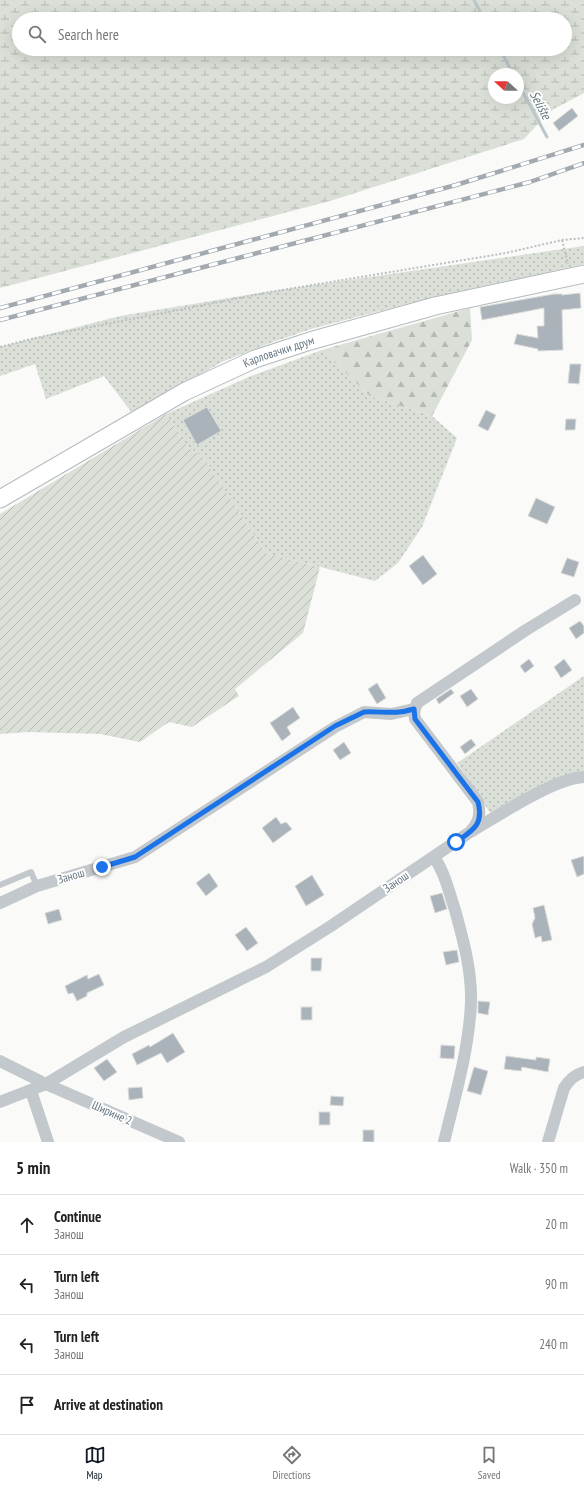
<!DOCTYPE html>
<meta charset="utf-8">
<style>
body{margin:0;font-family:"PT Sans Narrow",sans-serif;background:#f6f6f6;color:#222}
.compass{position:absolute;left:488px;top:68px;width:36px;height:36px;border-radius:50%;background:#fff;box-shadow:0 4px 16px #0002;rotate:291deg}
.stop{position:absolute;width:12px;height:12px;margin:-9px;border:3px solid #1a73e8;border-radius:50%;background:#fff}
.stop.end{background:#1a73e8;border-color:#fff;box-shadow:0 1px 4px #0008}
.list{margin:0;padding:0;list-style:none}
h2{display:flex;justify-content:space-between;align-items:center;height:52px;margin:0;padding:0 16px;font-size:17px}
h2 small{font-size:13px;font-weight:400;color:#767676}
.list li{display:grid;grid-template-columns:26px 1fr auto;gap:12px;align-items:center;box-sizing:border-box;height:60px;padding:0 16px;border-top:1px solid #e0e0e0}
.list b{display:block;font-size:15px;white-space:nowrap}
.list p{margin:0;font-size:13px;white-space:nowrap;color:#767676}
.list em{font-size:13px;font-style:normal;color:#767676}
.icon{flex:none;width:22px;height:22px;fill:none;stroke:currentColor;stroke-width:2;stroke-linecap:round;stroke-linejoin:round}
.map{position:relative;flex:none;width:584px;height:1142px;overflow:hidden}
.search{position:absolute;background:#fff;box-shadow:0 4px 16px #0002;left:12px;right:12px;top:12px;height:44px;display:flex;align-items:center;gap:10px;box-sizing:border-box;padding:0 14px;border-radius:22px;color:#767676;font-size:15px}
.sheet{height:292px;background:#fff}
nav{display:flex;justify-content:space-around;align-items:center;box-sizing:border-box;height:56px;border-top:1px solid #e0e0e0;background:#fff;font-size:11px;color:#767676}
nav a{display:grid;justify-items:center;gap:2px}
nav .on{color:#111827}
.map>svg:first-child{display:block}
.grass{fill:url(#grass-dots)}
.forest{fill:url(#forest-firs)}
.wetland{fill:url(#wetland-marsh);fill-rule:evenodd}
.garden{fill:url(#garden-furrows)}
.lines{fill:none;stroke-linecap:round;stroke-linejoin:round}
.stream{stroke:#bbc7cb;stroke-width:3}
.building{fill:#aab3b9;stroke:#dcdcda}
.secondary-casing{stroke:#b3babf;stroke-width:19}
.path{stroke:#bbbfc2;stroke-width:2;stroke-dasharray:2 2;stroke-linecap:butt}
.service{stroke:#c3c8cc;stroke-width:6}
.minor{stroke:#c3c8cc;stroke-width:12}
.secondary{stroke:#fff;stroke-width:17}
.rail-casing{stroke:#a2aab0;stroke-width:4.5}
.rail{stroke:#fff;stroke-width:3;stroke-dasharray:9;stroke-linecap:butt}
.route{stroke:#1a73e8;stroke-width:5}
.labels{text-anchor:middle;stroke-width:4;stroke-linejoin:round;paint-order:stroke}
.street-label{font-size:12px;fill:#657683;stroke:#fff}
.water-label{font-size:13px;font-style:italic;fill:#60757c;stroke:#fff}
</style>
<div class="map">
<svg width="584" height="1142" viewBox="0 0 584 1142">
<defs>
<pattern id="grass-dots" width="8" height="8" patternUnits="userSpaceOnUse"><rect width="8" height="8" fill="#dadfd7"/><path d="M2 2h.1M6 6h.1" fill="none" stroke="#b4b9b4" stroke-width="1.8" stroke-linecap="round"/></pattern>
<pattern id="forest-firs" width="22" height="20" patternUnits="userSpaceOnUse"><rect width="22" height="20" fill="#dadfd7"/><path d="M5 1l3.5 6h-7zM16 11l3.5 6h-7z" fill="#b4b9b4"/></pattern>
<pattern id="wetland-marsh" width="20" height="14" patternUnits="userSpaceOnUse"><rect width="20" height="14" fill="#dadfd7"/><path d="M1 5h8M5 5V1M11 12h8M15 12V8" fill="none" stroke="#b4b9b4"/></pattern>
<pattern id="garden-furrows" width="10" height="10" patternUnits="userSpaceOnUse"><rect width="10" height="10" fill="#dadfd7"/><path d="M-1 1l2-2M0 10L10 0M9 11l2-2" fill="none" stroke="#b4b9b4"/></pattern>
</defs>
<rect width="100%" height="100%" fill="#fafaf8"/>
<g class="grass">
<path d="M584,246V264L433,297L311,329L270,343L224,361L132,413L104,376L46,399L35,364L0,376V347L120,316L259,293Z"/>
<path d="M322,350L370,396L432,416L457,438L422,527L398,563L375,581L266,553L204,458L187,447L166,414L251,376Z"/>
<path d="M584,676V771L491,814L457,763Z"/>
</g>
<path class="forest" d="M470,308L472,340L432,416L370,396L322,350Z"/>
<path class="wetland" d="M0,0H584V93L550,111L524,139L330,201L0,288ZM19,19H565V49H19ZM494,74H518V98H494Z"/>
<path class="garden" d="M166,414L187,447L204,458L266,553L320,567L303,633L235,689L239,696L192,727L169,722L140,742L100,734L29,732L0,734V514Z"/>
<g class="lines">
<g class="stream">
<path d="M474,0L484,19"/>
<path d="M500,49L513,74"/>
<path d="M518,83L547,137"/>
</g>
</g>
<g class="building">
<path d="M572,108L578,116L559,131L553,123Z"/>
<path d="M580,293L581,308L562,310L563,350L538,351V349L514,344L517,334L538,338L537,326H544V308L482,320L480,307L554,294H562V295Z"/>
<path d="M570,364H581L579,384L568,383Z"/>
<path d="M207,407L221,431L197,445L183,420Z"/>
<path d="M486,410L496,415L488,431L478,426Z"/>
<path d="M566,419H576L575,430H565Z"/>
<path d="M536,498L555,507L547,524L528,516Z"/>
<path d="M423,555L437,574L423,585L409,566Z"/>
<path d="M567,558L579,562L574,577L561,573Z"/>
<path d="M580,621L584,626V633L576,639L569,628Z"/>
<path d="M529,659L534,666L525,673L520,666Z"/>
<path d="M564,659L572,670L561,678L554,667Z"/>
<path d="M377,683L386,698L377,704L368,689Z"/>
<path d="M451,689L454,693L439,704L436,699Z"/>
<path d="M471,689L478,699L467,707L460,696Z"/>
<path d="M293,707L300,718L287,727L291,734L282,741L270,723Z"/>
<path d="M471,739L476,745L465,754L460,747Z"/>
<path d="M344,742L351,753L340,760L333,750Z"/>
<path d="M276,817L281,824L286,822L292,829L273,843L262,828Z"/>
<path d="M584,856V874L577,877L571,860Z"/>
<path d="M209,873L218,886L206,896L196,883Z"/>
<path d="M312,875L324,895L306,906L295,886Z"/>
<path d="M442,893L447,909L435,913L430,896Z"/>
<path d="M544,905L552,940L542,942L541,936L535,938L532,924L535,918L533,908Z"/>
<path d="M59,909L62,920L48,924L45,913Z"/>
<path d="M246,927L258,943L247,951L235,935Z"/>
<path d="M457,950L459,962L446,965L443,952Z"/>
<path d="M311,958H322L321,971H311Z"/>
<path d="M99,974L104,985L87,993V996L77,1001L73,993L68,994L65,986L87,975L88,979Z"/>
<path d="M478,1001L490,1002L488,1015L478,1013Z"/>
<rect x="301" y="1007" width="11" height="13"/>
<path d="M173,1033L185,1052L167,1063L161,1053L137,1065L132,1054L149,1045L150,1047Z"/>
<path d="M441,1045L455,1046L454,1059L440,1058Z"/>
<path d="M506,1056L536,1060V1057L550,1059L548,1072L522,1067L521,1071L504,1069Z"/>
<path d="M107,1059L117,1072L104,1081L94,1068Z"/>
<path d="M474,1067L488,1071L481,1095L467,1091Z"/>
<path d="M142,1087L143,1098L129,1100L128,1088Z"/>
<path d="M331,1096L344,1097L343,1106L330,1105Z"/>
<rect x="319" y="1112" width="11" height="13"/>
<rect x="363" y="1130" width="11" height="12"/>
</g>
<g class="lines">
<g class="secondary-casing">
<g id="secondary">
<path id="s1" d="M0,499L184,392L255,359L310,341L435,306L584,274"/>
</g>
</g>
<g class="path">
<path d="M562,240L568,264"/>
<path d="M0,347L35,338L270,292L506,253L562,240L584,238"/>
</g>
<path class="service" d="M0,885L31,872L37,886"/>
<g class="minor">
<path d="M472,831C499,815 555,778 584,777"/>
<path d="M434,857C445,873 449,892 455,910C463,939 472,971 471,1002C469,1050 455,1096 444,1142"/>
<path d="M0,903L37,886L135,857L335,727L364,712L391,714L414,709"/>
<path d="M0,1061L46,1084L179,1142"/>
<path d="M31,1091L48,1142"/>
<path d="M0,1102L46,1084L124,1037L266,967L331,926L470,832C479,822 481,815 478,802L415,719L414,712L417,703L526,630L575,600"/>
<path d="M548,1142L564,1088C569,1080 574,1075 584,1072"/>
</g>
<use href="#secondary" class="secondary"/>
<g class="rail-casing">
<g id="rail">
<path d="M0,308L456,185L584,145"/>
<path d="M0,320L530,182L584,163"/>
</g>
</g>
<use href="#rail" class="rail"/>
</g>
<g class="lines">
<path class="route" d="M102,867L135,857L335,726L364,712C383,711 394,715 414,709L415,719L478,802C484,825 473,830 456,842"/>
</g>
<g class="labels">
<g class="street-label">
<text dy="4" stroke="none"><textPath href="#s1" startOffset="316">Карловачки друм</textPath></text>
<text transform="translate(71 876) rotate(-17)" y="4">Занош</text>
<text transform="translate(396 882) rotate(-34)" y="4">Занош</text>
<text transform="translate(112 1113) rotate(24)" y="4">Ширине 2</text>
</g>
<g class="water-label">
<text transform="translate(541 105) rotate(62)" y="5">Selište</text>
</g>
</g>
</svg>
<svg class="compass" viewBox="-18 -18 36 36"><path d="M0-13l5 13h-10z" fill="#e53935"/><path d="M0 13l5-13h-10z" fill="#767676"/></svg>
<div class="stop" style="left:456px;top:842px"></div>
<div class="stop end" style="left:102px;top:867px"></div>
<div class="search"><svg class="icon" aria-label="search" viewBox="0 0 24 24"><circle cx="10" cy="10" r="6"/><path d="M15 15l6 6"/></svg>Search here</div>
</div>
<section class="sheet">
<h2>5 min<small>Walk · 350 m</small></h2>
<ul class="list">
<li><svg class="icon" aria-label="ahead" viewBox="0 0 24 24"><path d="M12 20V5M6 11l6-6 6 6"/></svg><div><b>Continue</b><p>Занош</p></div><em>20 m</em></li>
<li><svg class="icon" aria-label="left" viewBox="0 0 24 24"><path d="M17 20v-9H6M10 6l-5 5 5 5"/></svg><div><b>Turn left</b><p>Занош</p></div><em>90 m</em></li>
<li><svg class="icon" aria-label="left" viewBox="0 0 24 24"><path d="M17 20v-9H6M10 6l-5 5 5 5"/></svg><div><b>Turn left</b><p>Занош</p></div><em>240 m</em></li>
<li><svg class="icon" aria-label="arrive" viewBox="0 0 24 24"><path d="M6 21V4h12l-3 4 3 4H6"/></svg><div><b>Arrive at destination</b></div></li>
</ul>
</section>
<nav>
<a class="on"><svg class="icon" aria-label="map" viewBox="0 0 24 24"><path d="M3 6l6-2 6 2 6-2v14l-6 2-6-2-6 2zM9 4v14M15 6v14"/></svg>Map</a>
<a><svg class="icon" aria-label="directions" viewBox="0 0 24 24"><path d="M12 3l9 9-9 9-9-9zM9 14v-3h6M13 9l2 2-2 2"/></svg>Directions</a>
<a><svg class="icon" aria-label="saved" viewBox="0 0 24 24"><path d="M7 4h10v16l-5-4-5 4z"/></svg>Saved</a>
</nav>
